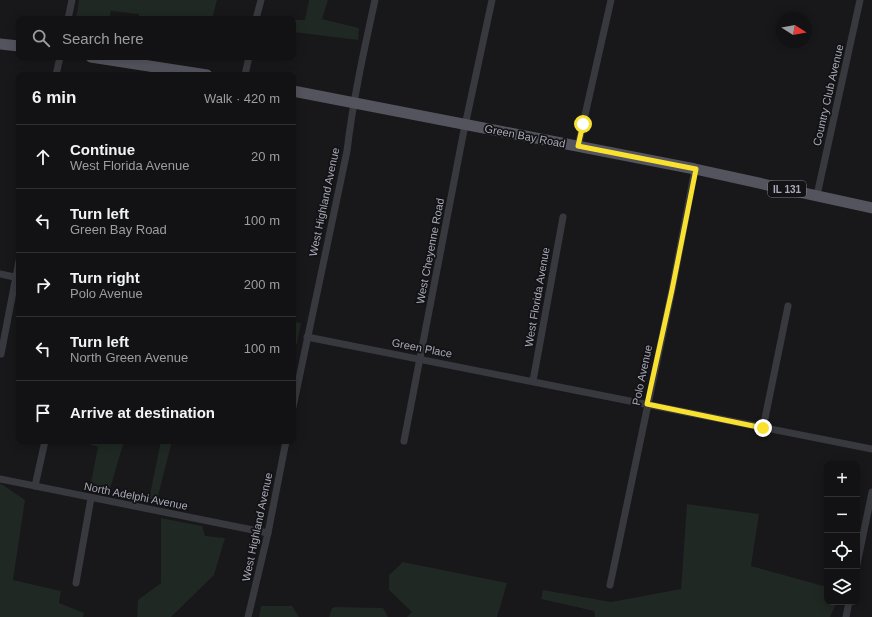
<!DOCTYPE html>
<meta charset="utf-8">
<style>
body{margin:0;font-family:Helvetica,sans-serif;background:#1b1a1c;color:#f1f3f6}
.controls{position:absolute;right:12px;bottom:12px;display:grid;overflow:hidden;border-radius:8px;box-shadow:0 2px 10px #0003}
.controls button{width:36px;height:36px;display:grid;place-items:center;padding:0;border:0;border-bottom:1px solid #313133;background:#121113;color:#f1f3f6;font:20px sans-serif}
.compass{position:absolute;left:776px;top:12px;width:36px;height:36px;border-radius:50%;background:#121113;box-shadow:0 2px 10px #0003;rotate:101deg}
.stop{position:absolute;width:12px;height:12px;margin:-9px;border:3px solid #f9e22f;border-radius:50%;background:#fff}
.stop.end{background:#f9e22f;border-color:#fff;box-shadow:0 1px 4px #0008}
.list{margin:0;padding:0;list-style:none}
h2{display:flex;justify-content:space-between;align-items:center;height:52px;margin:0;padding:0 16px;font-size:17px}
h2 small{font-size:13px;font-weight:400;color:#9c9da0}
.list li{display:grid;grid-template-columns:26px 1fr auto;gap:12px;align-items:center;box-sizing:border-box;height:64px;padding:0 16px;border-top:1px solid #313133}
.list b{display:block;font-size:15px;white-space:nowrap}
.list p{margin:0;font-size:13px;white-space:nowrap;color:#9c9da0}
.list em{font-size:13px;font-style:normal;color:#9c9da0}
.icon{flex:none;width:22px;height:22px;fill:none;stroke:currentColor;stroke-width:2;stroke-linecap:round;stroke-linejoin:round}
.map{position:relative;flex:none;width:872px;height:617px;overflow:hidden}
.search{position:absolute;background:#121113;box-shadow:0 2px 10px #0003;left:16px;top:16px;width:280px;height:44px;display:flex;align-items:center;gap:10px;box-sizing:border-box;padding:0 14px;border-radius:8px;color:#9c9da0;font-size:15px}
.panel{position:absolute;background:#121113;box-shadow:0 2px 10px #0003;left:16px;top:72px;width:280px;height:372px;border-radius:8px}
.map>svg:first-child{display:block}
.green{fill:#1f2822}
.lines{fill:none;stroke-linecap:round;stroke-linejoin:round}
.street{stroke:#38383f;stroke-width:7}
.primary{stroke:#54545e;stroke-width:11}
.route{stroke:#f9e22f;stroke-width:5}
.labels{text-anchor:middle;stroke-width:3.5;stroke-linejoin:round;paint-order:stroke}
.shield{fill:#131214;stroke:#7c7c88;stroke-width:1}
.shield-label{font-size:10px;font-weight:bold;fill:#a9aaba}
.street-label{font-size:11px;fill:#a9aaba;stroke:#131214}
</style>
<div class="map">
<svg width="872" height="617" viewBox="0 0 872 617">
<rect width="100%" height="100%" fill="#181719"/>
<g class="green">
<path d="M79,0H217L212,19H139V14L111,11L109,19H76Z"/>
<path d="M309,0H328L322,19L359,28L358,40L293,32V20H305Z"/>
<path d="M293,322L301,323L297,344L293,343Z"/>
<path d="M81,441H124L110,489L90,487L98,447Z"/>
<path d="M161,441H172L157,500L149,499Z"/>
<path d="M0,484L3,485L25,500L13,580L61,591L59,603L84,613L83,617H0Z"/>
<path d="M687,504L759,514L751,566L827,587V602H837L830,617H595L594,611L541,599L543,590L611,602L681,589Z"/>
<path d="M161,518L202,526L205,536L225,538L214,575L171,617H137L138,600L161,583Z"/>
<path d="M403,562L507,583L497,617H407L412,612L389,590V575Z"/>
<path d="M261,606H292L299,617H259Z"/>
<path d="M335,607L383,608L388,617H329L332,608Z"/>
</g>
<g class="lines">
<g class="street">
<path d="M68,19L72,0"/>
<path d="M256,19L261,0"/>
<path d="M56,75L60,57"/>
<path d="M245,75L249,57"/>
<path d="M578,146L611,0"/>
<path d="M817,195L860,0"/>
<path d="M0,274L19,278"/>
<path d="M307,337L872,449"/>
<path d="M1,354L19,261"/>
<path d="M533,381L563,217"/>
<path d="M293,407L347,151C353,100 364,50 375,0"/>
<path d="M763,428L788,306"/>
<path d="M404,441L463,135L492,0"/>
<path d="M0,479L268,533"/>
<path d="M35,486L45,441"/>
<path d="M857,564L872,492"/>
<path d="M76,583L91,498"/>
<path d="M610,585L672,290L695,169"/>
<path d="M248,617L268,533L286,441"/>
<path d="M846,617L849,602"/>
</g>
<g class="primary">
<path d="M0,44L19,46"/>
<path d="M91,57L207,75"/>
<path d="M293,91L695,169L872,208"/>
</g>
</g>
<g class="lines">
<path class="route" d="M583,124L578,146L696,169L672,290L647,404L763,428"/>
</g>
<g class="labels">
<rect class="shield" x="768" y="181" width="38" height="16" rx="3"/>
<g class="shield-label">
<text x="787" y="193">IL 131</text>
</g>
<g class="street-label">
<text transform="translate(828 95) rotate(-77)" y="4">Country Club Avenue</text>
<text transform="translate(525 136) rotate(11)" y="4">Green Bay Road</text>
<text transform="translate(324 202) rotate(-78)" y="4">West Highland Avenue</text>
<text transform="translate(430 251) rotate(-79)" y="4">West Cheyenne Road</text>
<text transform="translate(537 297) rotate(-80)" y="4">West Florida Avenue</text>
<text transform="translate(422 348) rotate(11)" y="4">Green Place</text>
<text transform="translate(642 375) rotate(-78)" y="4">Polo Avenue</text>
<text transform="translate(136 496) rotate(11)" y="4">North Adelphi Avenue</text>
<text transform="translate(257 527) rotate(-78)" y="4">West Highland Avenue</text>
</g>
</g>
</svg>
<div class="controls">
<button>+</button>
<button>−</button>
<button><svg class="icon" aria-label="locate" viewBox="0 0 24 24"><circle cx="12" cy="12" r="6"/><path d="M12 2v4M12 18v4M2 12h4M18 12h4"/></svg></button>
<button><svg class="icon" aria-label="layers" viewBox="0 0 24 24"><path d="M12 4l9 5-9 5-9-5zM3 14l9 5 9-5"/></svg></button>
</div>
<svg class="compass" viewBox="-18 -18 36 36"><path d="M0-13l5 13h-10z" fill="#e53935"/><path d="M0 13l5-13h-10z" fill="#9c9da0"/></svg>
<div class="stop" style="left:583px;top:124px"></div>
<div class="stop end" style="left:763px;top:428px"></div>
<div class="search"><svg class="icon" aria-label="search" viewBox="0 0 24 24"><circle cx="10" cy="10" r="6"/><path d="M15 15l6 6"/></svg>Search here</div>
<section class="panel">
<h2>6 min<small>Walk · 420 m</small></h2>
<ul class="list">
<li><svg class="icon" aria-label="ahead" viewBox="0 0 24 24"><path d="M12 20V5M6 11l6-6 6 6"/></svg><div><b>Continue</b><p>West Florida Avenue</p></div><em>20 m</em></li>
<li><svg class="icon" aria-label="left" viewBox="0 0 24 24"><path d="M17 20v-9H6M10 6l-5 5 5 5"/></svg><div><b>Turn left</b><p>Green Bay Road</p></div><em>100 m</em></li>
<li><svg class="icon" aria-label="right" viewBox="0 0 24 24"><path d="M7 20v-9h11M14 6l5 5-5 5"/></svg><div><b>Turn right</b><p>Polo Avenue</p></div><em>200 m</em></li>
<li><svg class="icon" aria-label="left" viewBox="0 0 24 24"><path d="M17 20v-9H6M10 6l-5 5 5 5"/></svg><div><b>Turn left</b><p>North Green Avenue</p></div><em>100 m</em></li>
<li><svg class="icon" aria-label="arrive" viewBox="0 0 24 24"><path d="M6 21V4h12l-3 4 3 4H6"/></svg><div><b>Arrive at destination</b></div></li>
</ul>
</section>
</div>
